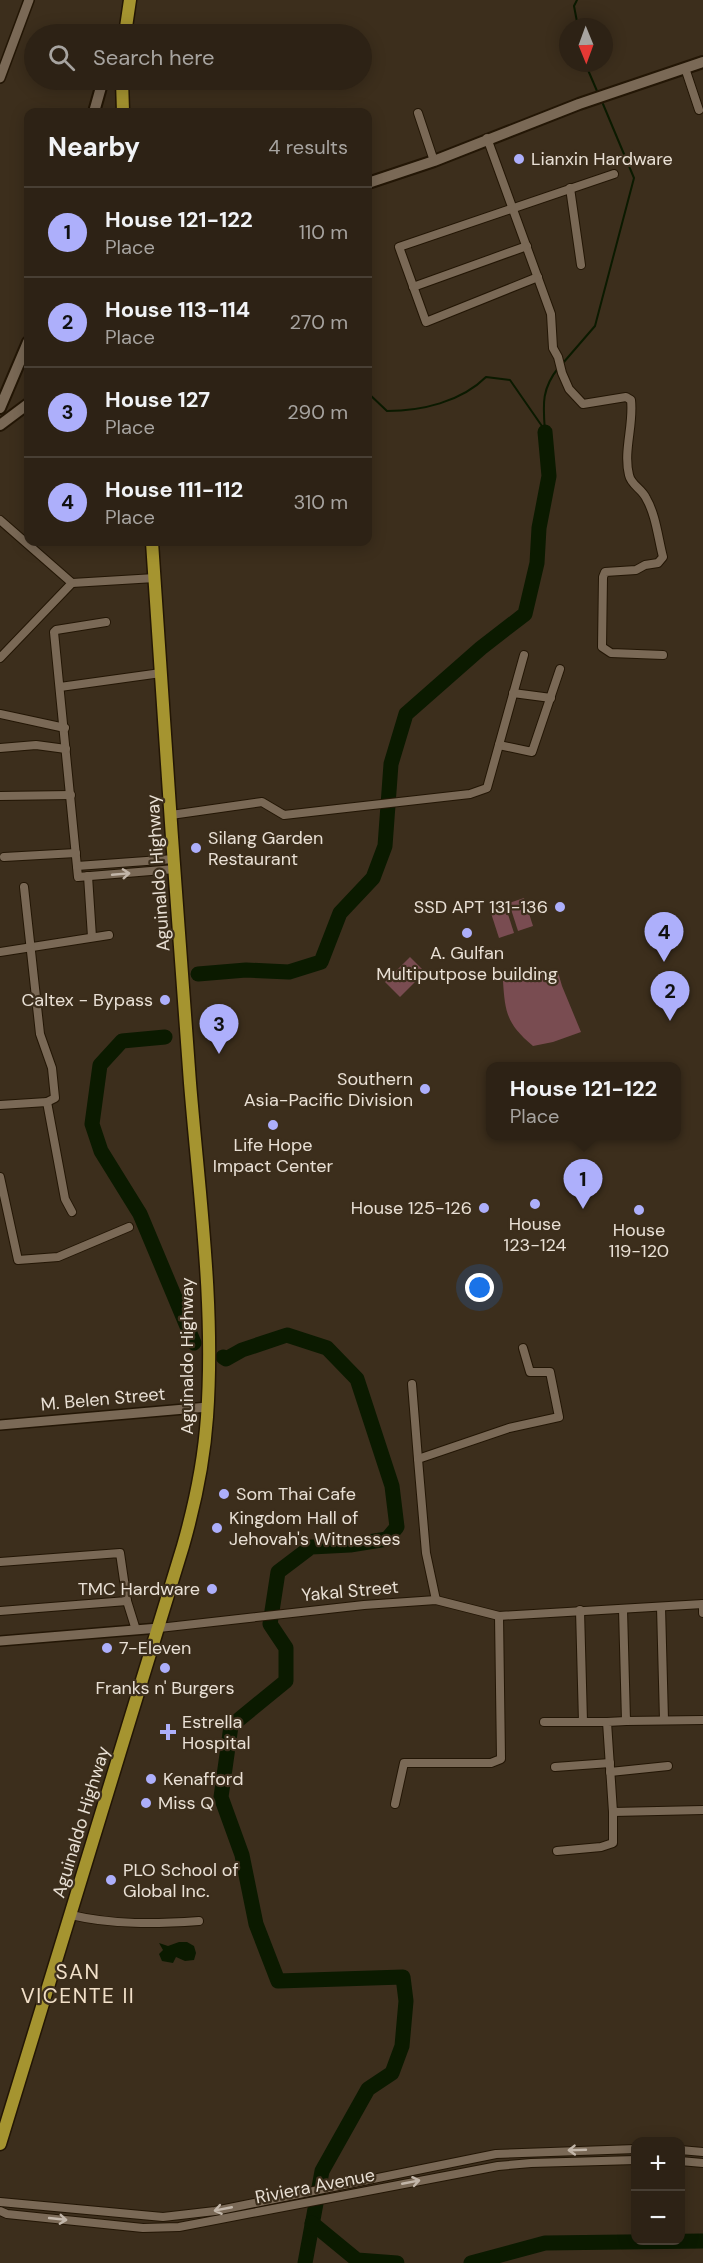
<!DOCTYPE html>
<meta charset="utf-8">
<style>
body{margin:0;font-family:"DM Sans",sans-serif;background:#392f22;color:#f1f3f6}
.controls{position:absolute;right:18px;bottom:18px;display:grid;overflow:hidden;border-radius:12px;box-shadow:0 3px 15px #0003}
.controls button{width:54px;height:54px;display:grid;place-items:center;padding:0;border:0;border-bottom:2px solid #483f34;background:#2d2215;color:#f1f3f6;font:30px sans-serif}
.compass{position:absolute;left:559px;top:18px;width:54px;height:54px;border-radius:50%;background:#2d2215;box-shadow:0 3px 15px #0003;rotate:179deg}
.you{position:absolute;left:480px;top:1288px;width:21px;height:21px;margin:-15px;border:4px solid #fff;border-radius:50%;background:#1a73e8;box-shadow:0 0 0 9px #1a73e833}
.badge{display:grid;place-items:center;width:39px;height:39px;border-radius:50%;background:#adaffb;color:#111;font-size:20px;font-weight:700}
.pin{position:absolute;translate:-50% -50px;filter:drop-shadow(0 2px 3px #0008)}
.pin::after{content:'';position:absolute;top:32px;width:21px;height:18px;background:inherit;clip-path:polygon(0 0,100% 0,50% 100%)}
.popup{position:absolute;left:486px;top:1062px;width:195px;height:78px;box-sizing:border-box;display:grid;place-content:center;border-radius:12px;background:#2d2215;filter:drop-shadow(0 2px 4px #0005);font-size:20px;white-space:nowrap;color:#a7a4a0}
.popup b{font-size:22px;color:#f1f3f6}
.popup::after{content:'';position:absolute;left:50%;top:100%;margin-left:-12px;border:12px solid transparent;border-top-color:#2d2215}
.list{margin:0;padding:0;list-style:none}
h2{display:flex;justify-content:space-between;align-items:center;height:78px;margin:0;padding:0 24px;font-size:26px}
h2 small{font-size:20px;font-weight:400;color:#a7a4a0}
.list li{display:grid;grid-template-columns:39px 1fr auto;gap:18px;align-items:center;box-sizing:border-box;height:90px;padding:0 24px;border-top:2px solid #483f34}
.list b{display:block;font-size:22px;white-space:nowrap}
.list p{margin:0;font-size:20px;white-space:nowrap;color:#a7a4a0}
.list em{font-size:20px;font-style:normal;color:#a7a4a0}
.icon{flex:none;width:33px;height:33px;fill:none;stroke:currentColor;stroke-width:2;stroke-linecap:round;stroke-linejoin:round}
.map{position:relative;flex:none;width:703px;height:2263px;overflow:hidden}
.search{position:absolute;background:#2d2215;box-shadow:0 3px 15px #0003;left:24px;top:24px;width:348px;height:66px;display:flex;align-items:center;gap:15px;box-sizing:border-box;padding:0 21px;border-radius:33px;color:#a7a4a0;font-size:22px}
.panel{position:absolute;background:#2d2215;box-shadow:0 3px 15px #0003;left:24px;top:108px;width:348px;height:438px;border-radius:12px}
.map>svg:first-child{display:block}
.green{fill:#794c51}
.water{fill:#0b1a00}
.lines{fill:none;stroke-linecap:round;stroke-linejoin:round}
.stream{stroke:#0b1a00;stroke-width:2}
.river{stroke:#0b1a00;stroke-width:15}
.minor-casing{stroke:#231605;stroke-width:10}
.tertiary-casing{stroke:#231605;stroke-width:12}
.secondary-casing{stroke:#231605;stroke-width:14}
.primary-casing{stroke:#231605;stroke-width:15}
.minor{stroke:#7a6956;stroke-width:8}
.tertiary{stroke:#7a6956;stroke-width:9}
.secondary{stroke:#7a6956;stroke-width:10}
.primary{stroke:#a59430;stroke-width:12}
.oneway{stroke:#c2b6a9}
.poi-dot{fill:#adaffb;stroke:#3c2e1c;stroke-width:2}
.labels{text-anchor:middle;stroke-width:4.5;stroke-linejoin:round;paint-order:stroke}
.poi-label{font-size:18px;fill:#e9e0d5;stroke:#3c2e1c;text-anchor:start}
.street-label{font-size:18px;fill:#e9e0d5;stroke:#3c2e1c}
.quarter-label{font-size:21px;letter-spacing:1.5px;fill:#f2e0c9;stroke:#3c2e1c}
</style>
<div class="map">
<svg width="703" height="2263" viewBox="0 0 703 2263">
<rect width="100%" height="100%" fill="#3c2e1c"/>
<g class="green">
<path d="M524,898L533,926L518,931L509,903Z"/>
<path d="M505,905L514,933L499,938L490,910Z"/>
<path d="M410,957L425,972L400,997L385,982Z"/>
<path d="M557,969L562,986L581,1032L553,1042L533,1046C507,1024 505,1013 503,981Z"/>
</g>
<path class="water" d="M179,1942H187L194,1946L196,1953L194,1960L185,1961L176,1957L173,1963L162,1961L159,1954L163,1950L159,1943L168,1946Z"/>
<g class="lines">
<g class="stream">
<path d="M577,0L574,6L578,27"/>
<path d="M585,63L597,91"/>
<path d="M563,363L595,326L634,178L603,104"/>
<path d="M368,393L387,411C421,411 461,402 486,377L510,380L544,429"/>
<path d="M545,432C543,405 541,389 559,367"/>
</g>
<g class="river">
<path d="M198,974L246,970L289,972L321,962L340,913L373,878L385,846L391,764L406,714L481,648L525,614L537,563L539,528L549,476L545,432"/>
<path d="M165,1037L122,1041L100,1065L92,1124L101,1151L140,1214L194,1343"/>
<path d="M223,1357L226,1359L242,1350L287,1335L327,1348L357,1379L392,1486L397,1527L387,1539L350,1545L311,1547L278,1572L270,1624L286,1648V1681L231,1726L221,1797L242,1855L256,1924L278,1981L403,1977L406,2001L402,2046L392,2073L368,2089L322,2171L305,2263"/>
<path d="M312,2223L357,2260L397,2263"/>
<path d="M471,2263L545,2243L703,2241"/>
</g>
<g class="minor-casing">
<g id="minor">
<path d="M685,68L699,110"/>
<path d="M418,113L434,161"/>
<path d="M487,138L551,314L553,348L558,357L562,373L569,389L583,404L626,397L631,400C634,424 623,451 629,475C631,485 642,489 646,498C656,515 658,538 663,557L658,563L645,565L636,570L605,572L603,577L602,647L611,653L663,655"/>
<path d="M570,188L581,265"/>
<path d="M538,277L426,322L399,247L614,174"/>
<path d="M413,287L527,246"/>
<path d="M0,520L72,583"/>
<path d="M72,583L155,578"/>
<path d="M106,622L56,630L54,632L78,877L175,869"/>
<path d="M0,658L72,583"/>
<path d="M60,687L161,673"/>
<path d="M513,693L551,698"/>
<path d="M0,714L65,728"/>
<path d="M499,745L532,752L560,669"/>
<path d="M0,748L36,745L66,749"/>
<path d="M0,796L71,795"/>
<path d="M171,815L262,802L284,815L470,794L487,788L524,655"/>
<path d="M4,857L76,853"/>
<path d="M77,866L174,859"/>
<path d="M88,876L92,937"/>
<path d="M0,952L109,935"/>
<path d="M47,1102L65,1199L72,1212"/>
<path d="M0,1105L47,1102L55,1098L52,1068L40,1034L24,887"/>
<path d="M0,1177L18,1260L58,1257L129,1227"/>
<path d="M412,1384L418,1459"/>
<path d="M0,1562L120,1553L127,1601L136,1630"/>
<path d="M436,1600L426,1553L418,1459L509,1428L559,1417L550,1372H530L523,1348"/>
<path d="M703,1604V1613"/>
<path d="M661,1607L664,1720"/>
<path d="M623,1609L626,1721L703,1720"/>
<path d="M580,1610L583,1722"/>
<path d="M0,1611L127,1601"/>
<path d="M159,1628L364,1605L436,1600L499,1616L703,1604"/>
<path d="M626,1721L607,1722L613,1812L703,1810"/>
<path d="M544,1722H607"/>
<path d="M555,1767L610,1763"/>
<path d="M610,1772L668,1766"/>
<path d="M395,1804L404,1763H491L501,1759L499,1616"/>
<path d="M557,1851L601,1847L613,1843V1812"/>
<path d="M71,1915C113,1925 156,1924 199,1921"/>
<path d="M680,2150L703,2152"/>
<path d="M680,2161L703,2163"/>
<path d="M0,2202L163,2217L215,2211L496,2154L636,2149"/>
<path d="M0,2211L7,2214L143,2228L179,2227L498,2166L531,2163L636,2160"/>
</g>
</g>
<g class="tertiary-casing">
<g id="tertiary">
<path d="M0,78L29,0"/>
<path d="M0,1425L208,1407"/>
<path d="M0,1641L159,1628"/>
</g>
</g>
<g class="secondary-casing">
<g id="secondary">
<path d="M94,112L103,80"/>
<path d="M368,183L434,161L579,104L703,62"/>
<path d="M0,408L28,342"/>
<path d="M0,425L28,404"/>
</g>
</g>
<g class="primary-casing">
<g id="primary">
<path d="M125,34L130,0"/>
<path d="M122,80L123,112"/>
<path d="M0,2144L183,1546C195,1504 204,1461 207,1417C215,1306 199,1193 190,1083C176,903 164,722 152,542"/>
</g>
</g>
<use href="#minor" class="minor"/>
<use href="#tertiary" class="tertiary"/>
<use href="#secondary" class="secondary"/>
<use href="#primary" class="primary"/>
</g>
<defs><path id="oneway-shaft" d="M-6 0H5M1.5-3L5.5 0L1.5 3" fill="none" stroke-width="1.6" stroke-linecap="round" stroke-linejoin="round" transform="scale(1.5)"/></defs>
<g class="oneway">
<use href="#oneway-shaft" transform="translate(121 874) rotate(-5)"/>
<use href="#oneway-shaft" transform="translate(577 2150) rotate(178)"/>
<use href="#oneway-shaft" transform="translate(411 2182) rotate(-11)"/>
<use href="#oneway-shaft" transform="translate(223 2209) rotate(169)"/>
<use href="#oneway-shaft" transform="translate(58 2219) rotate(6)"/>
</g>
<g class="poi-dot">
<circle cx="519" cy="159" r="6"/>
<circle cx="196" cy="848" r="6"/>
<circle cx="560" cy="907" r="6"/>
<circle cx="467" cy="933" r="6"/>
<circle cx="165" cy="1000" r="6"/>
<circle cx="425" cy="1089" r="6"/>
<circle cx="273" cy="1125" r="6"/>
<circle cx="535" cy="1204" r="6"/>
<circle cx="484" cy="1208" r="6"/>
<circle cx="639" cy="1210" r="6"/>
<circle cx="224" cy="1494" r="6"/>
<circle cx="217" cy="1528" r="6"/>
<circle cx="212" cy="1589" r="6"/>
<circle cx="107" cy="1648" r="6"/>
<circle cx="165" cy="1668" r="6"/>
<path d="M165 1723h6v6h6v6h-6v6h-6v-6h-6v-6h6z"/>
<circle cx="151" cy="1779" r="6"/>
<circle cx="146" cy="1803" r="6"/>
<circle cx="111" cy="1880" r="6"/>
</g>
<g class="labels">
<g class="poi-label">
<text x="531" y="165">Lianxin Hardware</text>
<text x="208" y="844">Silang Garden<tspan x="208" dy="21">Restaurant</tspan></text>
<text x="548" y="913" text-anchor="end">SSD APT 131-136</text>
<text x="467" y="959" text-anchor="middle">A. Gulfan<tspan x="467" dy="21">Multiputpose building</tspan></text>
<text x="153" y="1006" text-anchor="end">Caltex - Bypass</text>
<text x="413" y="1085" text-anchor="end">Southern<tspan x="413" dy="21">Asia-Pacific Division</tspan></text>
<text x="273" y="1151" text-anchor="middle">Life Hope<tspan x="273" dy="21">Impact Center</tspan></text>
<text x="472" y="1214" text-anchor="end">House 125-126</text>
<text x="535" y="1230" text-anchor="middle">House<tspan x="535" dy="21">123-124</tspan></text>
<text x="639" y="1236" text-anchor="middle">House<tspan x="639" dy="21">119-120</tspan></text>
<text x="236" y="1500">Som Thai Cafe</text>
<text x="229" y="1524">Kingdom Hall of<tspan x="229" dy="21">Jehovah's Witnesses</tspan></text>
<text x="200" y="1595" text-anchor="end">TMC Hardware</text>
<text x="119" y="1654">7-Eleven</text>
<text x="165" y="1694" text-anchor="middle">Franks n' Burgers</text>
<text x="182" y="1728">Estrella<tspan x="182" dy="21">Hospital</tspan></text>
<text x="163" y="1785">Kenafford</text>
<text x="158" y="1809">Miss Q</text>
<text x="123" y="1876">PLO School of<tspan x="123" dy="21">Global Inc.</tspan></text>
</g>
<g class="street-label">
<text transform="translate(158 873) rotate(-94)" y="6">Aguinaldo Highway</text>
<text transform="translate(187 1356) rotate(-90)" y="6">Aguinaldo Highway</text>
<text transform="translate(103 1399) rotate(-5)" y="6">M. Belen Street</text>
<text transform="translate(350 1591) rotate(-5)" y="6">Yakal Street</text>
<text transform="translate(81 1822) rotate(-73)" y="6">Aguinaldo Highway</text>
<text transform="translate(315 2186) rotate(-11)" y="6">Riviera Avenue</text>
</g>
<g class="quarter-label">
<text x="78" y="1979">SAN<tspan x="78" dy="24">VICENTE II</tspan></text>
</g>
</g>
</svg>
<div class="controls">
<button>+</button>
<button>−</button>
</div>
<svg class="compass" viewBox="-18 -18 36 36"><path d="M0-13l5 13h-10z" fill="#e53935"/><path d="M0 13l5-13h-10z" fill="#a7a4a0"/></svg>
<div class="you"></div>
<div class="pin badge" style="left:583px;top:1209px">1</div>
<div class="popup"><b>House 121-122</b>Place</div>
<div class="pin badge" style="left:670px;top:1021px">2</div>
<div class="pin badge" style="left:219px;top:1054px">3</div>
<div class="pin badge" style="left:664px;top:962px">4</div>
<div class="search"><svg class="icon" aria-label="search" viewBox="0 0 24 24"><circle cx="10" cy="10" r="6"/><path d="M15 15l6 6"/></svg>Search here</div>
<section class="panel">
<h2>Nearby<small>4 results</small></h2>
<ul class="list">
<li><span class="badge">1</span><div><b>House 121-122</b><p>Place</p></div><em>110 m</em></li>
<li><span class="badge">2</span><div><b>House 113-114</b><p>Place</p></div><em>270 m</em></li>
<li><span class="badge">3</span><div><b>House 127</b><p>Place</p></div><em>290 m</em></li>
<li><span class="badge">4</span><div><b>House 111-112</b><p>Place</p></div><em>310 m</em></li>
</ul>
</section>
</div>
